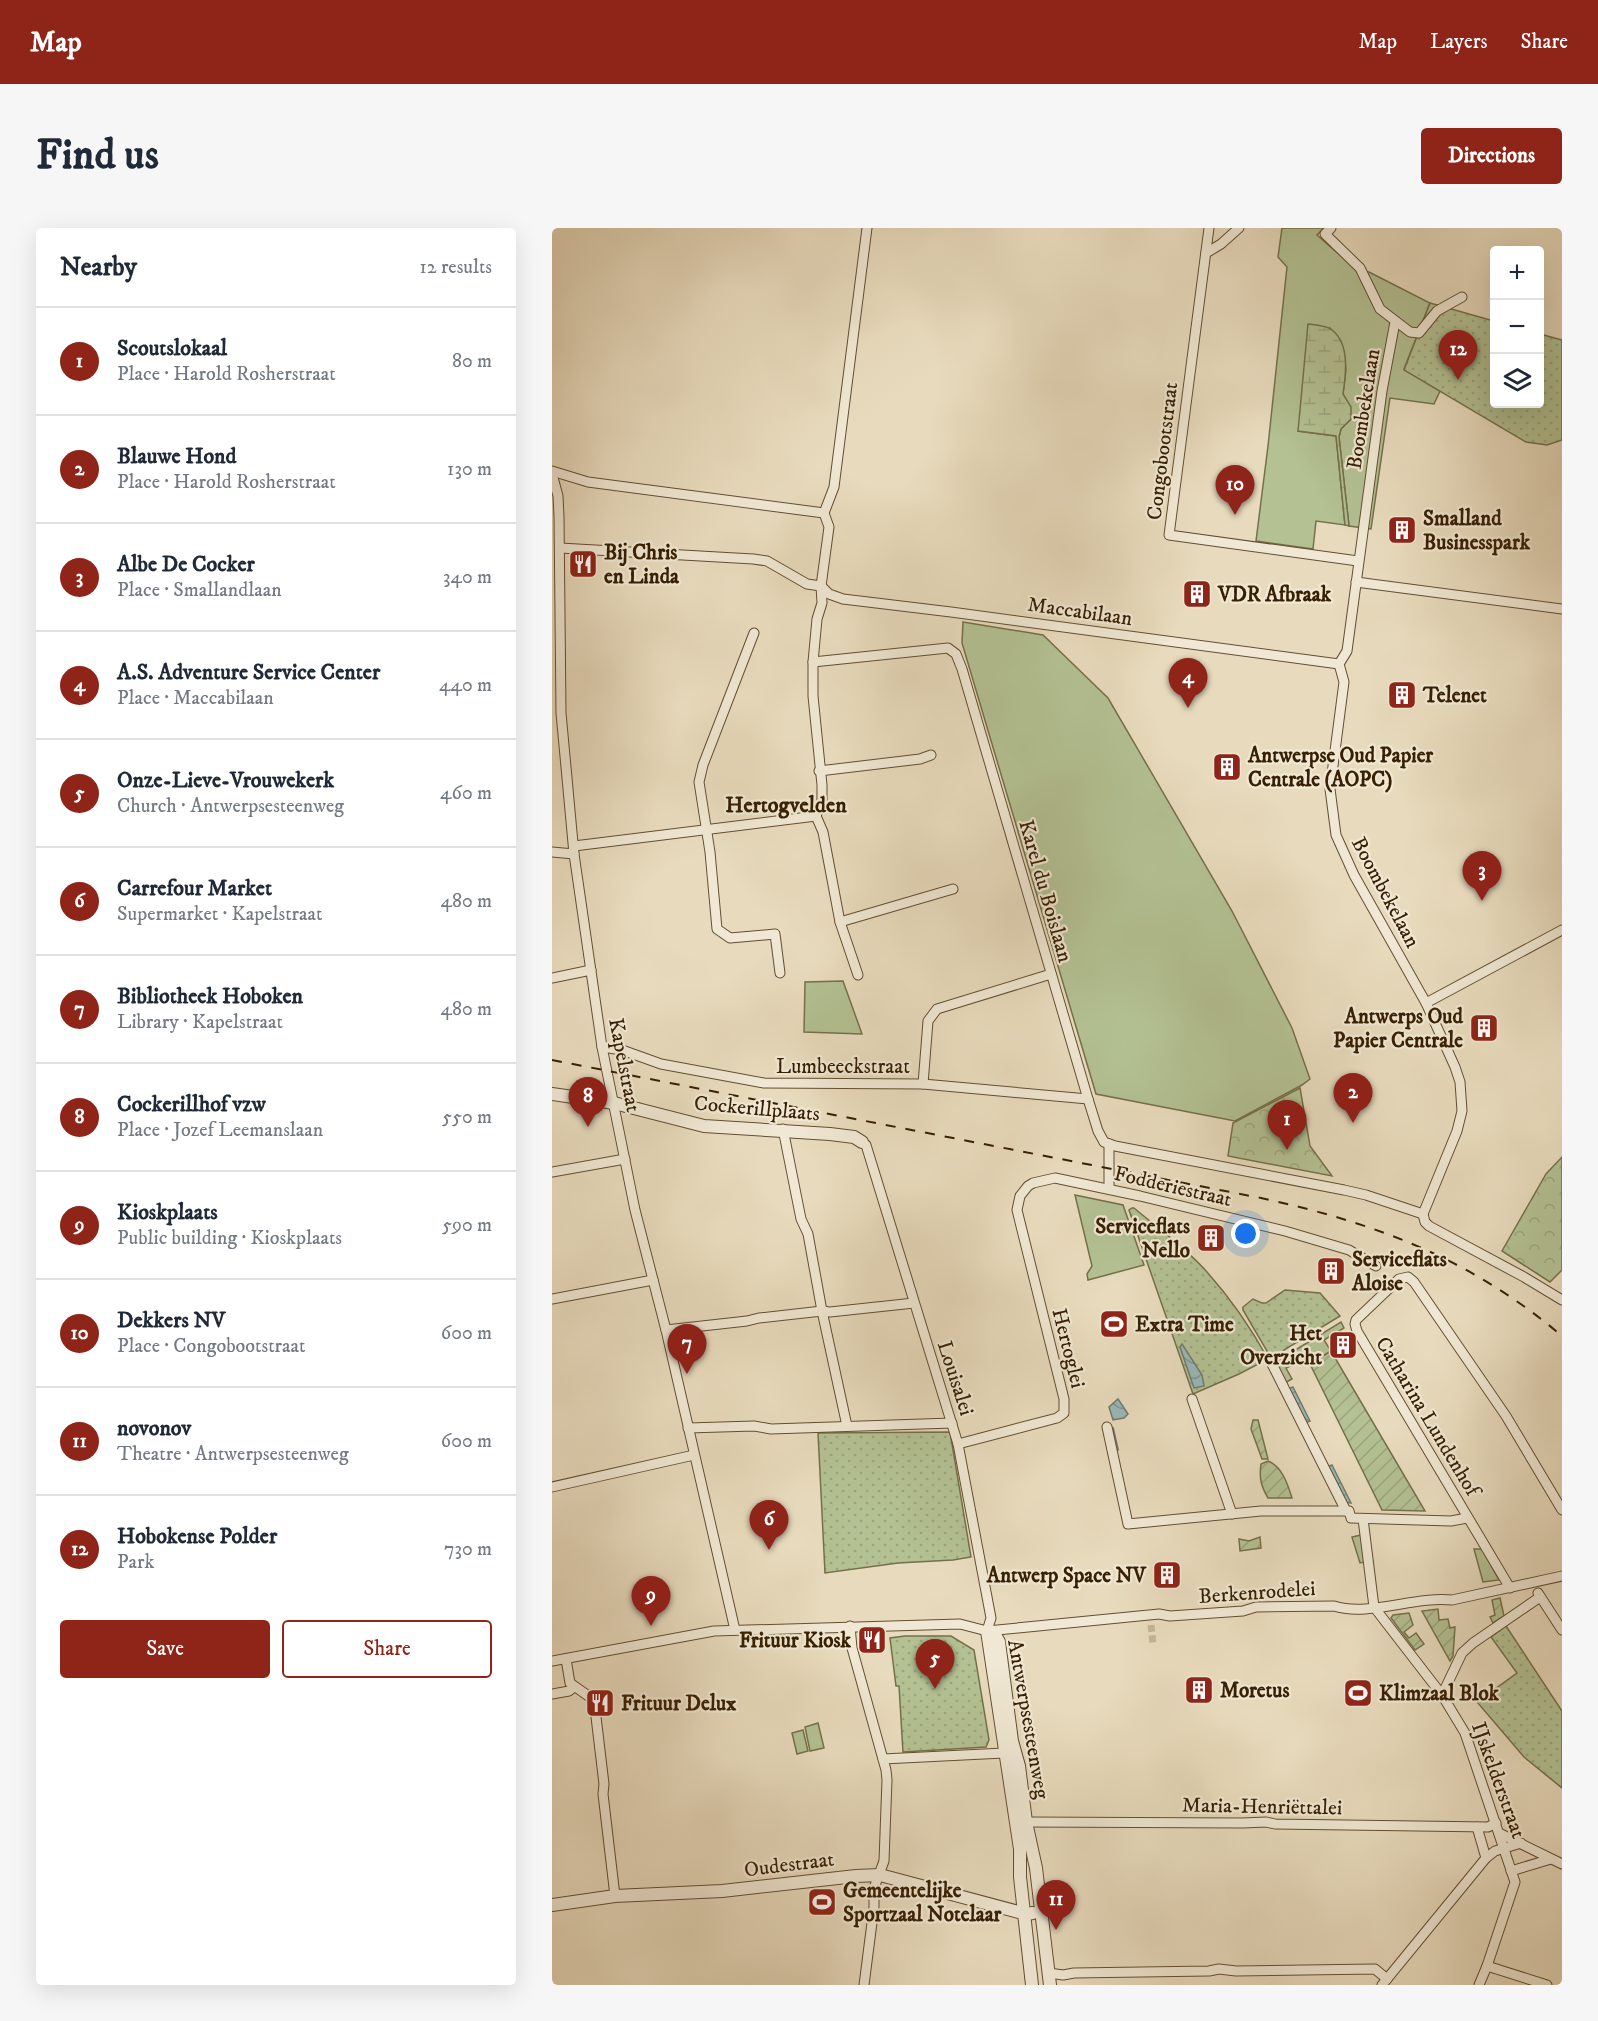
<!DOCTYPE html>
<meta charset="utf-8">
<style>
body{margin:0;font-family:"IM FELL DW Pica",serif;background:#f6f6f7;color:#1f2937}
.controls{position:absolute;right:18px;top:18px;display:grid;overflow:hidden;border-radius:6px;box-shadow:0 6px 24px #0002}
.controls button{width:54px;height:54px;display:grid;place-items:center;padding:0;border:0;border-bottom:2px solid #e0e1e3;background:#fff;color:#1f2937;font:30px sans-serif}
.you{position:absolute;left:694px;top:1006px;width:21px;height:21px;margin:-15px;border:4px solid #fff;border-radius:50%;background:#1a73e8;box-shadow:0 0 0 9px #1a73e833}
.badge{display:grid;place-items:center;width:39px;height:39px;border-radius:50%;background:#8f2418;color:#fff;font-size:20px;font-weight:700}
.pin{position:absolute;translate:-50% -50px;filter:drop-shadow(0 2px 3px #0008)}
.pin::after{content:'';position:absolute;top:32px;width:21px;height:18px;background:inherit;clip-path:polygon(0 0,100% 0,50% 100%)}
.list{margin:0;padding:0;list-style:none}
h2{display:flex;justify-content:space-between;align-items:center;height:78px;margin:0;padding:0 24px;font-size:26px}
h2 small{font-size:20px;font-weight:400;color:#747a83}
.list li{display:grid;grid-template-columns:39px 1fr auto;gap:18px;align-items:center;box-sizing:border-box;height:108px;padding:0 24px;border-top:2px solid #e0e1e3}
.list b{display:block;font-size:22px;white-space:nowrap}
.list p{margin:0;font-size:20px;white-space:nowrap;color:#747a83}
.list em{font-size:20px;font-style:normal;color:#747a83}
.actions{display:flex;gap:12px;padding:18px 24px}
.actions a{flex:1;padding:14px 0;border:2px solid #8f2418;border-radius:6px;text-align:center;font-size:21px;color:#8f2418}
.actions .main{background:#8f2418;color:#fff}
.icon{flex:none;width:33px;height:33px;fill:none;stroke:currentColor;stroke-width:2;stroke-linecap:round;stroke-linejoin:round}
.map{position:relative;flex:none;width:1010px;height:1757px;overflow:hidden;border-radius:6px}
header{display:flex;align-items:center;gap:36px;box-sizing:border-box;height:84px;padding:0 30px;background:#8f2418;color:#fff}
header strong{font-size:28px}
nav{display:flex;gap:33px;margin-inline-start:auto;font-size:21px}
.intro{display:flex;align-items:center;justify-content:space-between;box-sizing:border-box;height:144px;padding:0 36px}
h1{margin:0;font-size:42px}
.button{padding:15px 27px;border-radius:6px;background:#8f2418;color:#fff;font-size:21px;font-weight:700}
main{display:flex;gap:36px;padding:0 36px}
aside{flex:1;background:#fff;border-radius:6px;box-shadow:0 6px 24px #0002}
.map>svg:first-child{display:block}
.grass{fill:#b3c193;stroke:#75704a;stroke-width:1.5}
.forest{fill:url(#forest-crowns);stroke:#75704a;stroke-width:1.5}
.wetland{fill:url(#wetland-marsh);stroke:#75704a;stroke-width:1.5}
.park{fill:url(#park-dots);stroke:#75704a;stroke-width:1.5}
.garden{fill:url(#garden-furrows);stroke:#75704a;stroke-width:1.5}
.water{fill:url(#water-waves);stroke:#727b6f;stroke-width:1.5}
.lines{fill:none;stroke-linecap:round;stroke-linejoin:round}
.stream{stroke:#727b6f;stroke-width:2}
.pedestrian-tunnel{stroke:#c5b598;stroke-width:7;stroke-dasharray:7 3.5;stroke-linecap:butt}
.minor-casing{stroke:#634e31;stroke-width:11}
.tertiary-casing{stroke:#634e31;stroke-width:14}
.minor{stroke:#f0e8d4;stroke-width:9}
.tertiary{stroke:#f0e8d4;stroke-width:12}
.rail{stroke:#371f02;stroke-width:2;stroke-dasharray:10 10;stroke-linecap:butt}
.labels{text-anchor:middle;stroke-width:4.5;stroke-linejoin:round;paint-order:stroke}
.street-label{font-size:21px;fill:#371f02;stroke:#f0e8d4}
.poi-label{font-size:21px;font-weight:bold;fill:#371f02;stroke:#f0e8d4;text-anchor:start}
.neighbourhood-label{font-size:22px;font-weight:bold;fill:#371f02;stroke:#f0e8d4}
</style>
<header>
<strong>Map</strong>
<nav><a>Map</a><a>Layers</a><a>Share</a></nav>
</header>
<div class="intro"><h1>Find us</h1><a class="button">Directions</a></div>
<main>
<aside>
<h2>Nearby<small>12 results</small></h2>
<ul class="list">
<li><span class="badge">1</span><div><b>Scoutslokaal</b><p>Place · Harold Rosherstraat</p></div><em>80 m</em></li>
<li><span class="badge">2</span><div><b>Blauwe Hond</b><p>Place · Harold Rosherstraat</p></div><em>130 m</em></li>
<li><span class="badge">3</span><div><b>Albe De Cocker</b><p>Place · Smallandlaan</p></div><em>340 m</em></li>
<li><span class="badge">4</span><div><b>A.S. Adventure Service Center</b><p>Place · Maccabilaan</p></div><em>440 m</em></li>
<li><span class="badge">5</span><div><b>Onze-Lieve-Vrouwekerk</b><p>Church · Antwerpsesteenweg</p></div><em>460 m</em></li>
<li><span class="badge">6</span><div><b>Carrefour Market</b><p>Supermarket · Kapelstraat</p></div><em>480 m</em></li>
<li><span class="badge">7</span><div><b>Bibliotheek Hoboken</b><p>Library · Kapelstraat</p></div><em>480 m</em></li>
<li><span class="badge">8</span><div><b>Cockerillhof vzw</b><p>Place · Jozef Leemanslaan</p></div><em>550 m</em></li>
<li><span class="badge">9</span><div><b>Kioskplaats</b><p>Public building · Kioskplaats</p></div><em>590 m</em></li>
<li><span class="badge">10</span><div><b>Dekkers NV</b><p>Place · Congobootstraat</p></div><em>600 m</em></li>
<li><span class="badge">11</span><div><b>novonov</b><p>Theatre · Antwerpsesteenweg</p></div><em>600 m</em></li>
<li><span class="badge">12</span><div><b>Hobokense Polder</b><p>Park</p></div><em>730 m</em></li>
</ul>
<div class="actions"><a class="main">Save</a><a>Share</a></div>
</aside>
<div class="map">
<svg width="1010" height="1757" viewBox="0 0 1010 1757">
<defs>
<pattern id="forest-crowns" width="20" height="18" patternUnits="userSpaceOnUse" patternTransform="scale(1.5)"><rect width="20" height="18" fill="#b3c193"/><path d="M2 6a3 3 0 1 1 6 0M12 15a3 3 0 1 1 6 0" fill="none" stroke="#9ba57d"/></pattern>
<pattern id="wetland-marsh" width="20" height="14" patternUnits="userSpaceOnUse" patternTransform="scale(1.5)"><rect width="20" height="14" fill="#b3c193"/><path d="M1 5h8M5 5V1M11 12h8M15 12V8" fill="none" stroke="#9ba57d"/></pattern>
<pattern id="park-dots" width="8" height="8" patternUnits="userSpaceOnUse" patternTransform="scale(1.5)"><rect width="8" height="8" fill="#b3c193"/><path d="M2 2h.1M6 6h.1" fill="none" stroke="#9ba57d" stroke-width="1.8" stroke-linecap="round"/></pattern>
<pattern id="garden-furrows" width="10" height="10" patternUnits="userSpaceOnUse" patternTransform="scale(1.5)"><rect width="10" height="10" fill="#b3c193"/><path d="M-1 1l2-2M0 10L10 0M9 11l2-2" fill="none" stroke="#9ba57d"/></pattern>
<pattern id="water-waves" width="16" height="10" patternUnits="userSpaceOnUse" patternTransform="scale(1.5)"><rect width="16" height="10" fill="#99b9b8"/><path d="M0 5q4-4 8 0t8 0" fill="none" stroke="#7e9693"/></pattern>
</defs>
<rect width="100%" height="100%" fill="#e8dbbd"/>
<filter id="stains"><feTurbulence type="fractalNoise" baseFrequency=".00333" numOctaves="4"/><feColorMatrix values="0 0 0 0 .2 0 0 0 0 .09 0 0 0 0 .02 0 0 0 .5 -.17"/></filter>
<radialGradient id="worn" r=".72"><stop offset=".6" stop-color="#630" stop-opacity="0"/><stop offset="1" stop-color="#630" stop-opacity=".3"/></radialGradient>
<g class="grass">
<path d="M730,0H772L765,7L805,42L817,44L878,75L852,141L888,163L882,176L838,170L819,301L797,298L787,209L789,201L799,191L795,174L791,166L794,141L789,113L778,100L746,203L784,208L793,297L764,293L761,321L704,313L716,218L735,39L726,29Z"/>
<path d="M411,394L491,407L556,470L680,683L740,800L758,851L750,857L683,893L544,866L410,415Z"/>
<path d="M291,753L310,806L252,804L253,754Z"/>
<path d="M523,967L571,977L592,1037L536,1052L535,1046L540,1038Z"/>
<path d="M789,1094L792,1100L772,1112L779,1123L758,1136L754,1130L734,1140L740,1151L733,1155L722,1135Z"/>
<path d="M809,1307L813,1334L808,1335L800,1309Z"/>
<path d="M922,1321H930L947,1352L931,1354Z"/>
<path d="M266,1495L272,1520L258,1523L253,1499Z"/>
<path d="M251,1502L256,1523L245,1526L240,1505Z"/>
</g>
<g class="forest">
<path d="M748,860L758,918L780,948L676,928L681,895Z"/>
<path d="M1010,929V1042L998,1054L950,1023L994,946Z"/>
</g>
<path class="wetland" d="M756,96C763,97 774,97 780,102C798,116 794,146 791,166L799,179V191L789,201L787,209L797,298L793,297L784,208L746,203Z"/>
<g class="park">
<path d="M878,75L942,93V176H987L988,106L1010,112V212L995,217L974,214L852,142Z"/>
<path d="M580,980H582C607,1001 634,1020 655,1044C679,1071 699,1100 716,1131L687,1146L641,1166L577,982Z"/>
<path d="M733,1062L768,1065L788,1088L719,1130L691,1082V1079L701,1071L710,1075H714Z"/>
<path d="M398,1204L419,1329L401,1332L346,1335L273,1345L266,1205Z"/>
<path d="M954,1398L1010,1483V1560L972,1529L925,1474L965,1445L939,1409Z"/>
<path d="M353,1408H399L422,1422L437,1512L434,1519L351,1524L347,1458H344L338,1410Z"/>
</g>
<g class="garden">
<path d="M779,1123L873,1283L830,1282L758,1136Z"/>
<path d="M701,1192H706L716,1231H710L699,1201Z"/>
<path d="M716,1233C730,1238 736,1257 740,1270H716C709,1258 707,1250 709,1236Z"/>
<path d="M708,1309L709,1320L688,1323L687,1311L697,1313Z"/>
<path d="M948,1370L952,1388L941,1395L938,1389L943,1387L940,1372Z"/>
<path d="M886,1381L887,1392L896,1391L898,1400L903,1399L901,1428L898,1433L870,1383Z"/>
<path d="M857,1385L861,1397L852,1404L857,1410L864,1405L872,1416L863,1422L839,1390L841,1387Z"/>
</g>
<g class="water">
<path d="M630,1116L650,1147L652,1158L642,1160L628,1119Z"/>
<path d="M741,1159L758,1193L753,1195L736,1161Z"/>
<path d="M566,1171L576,1186L572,1190L561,1192L557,1179Z"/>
<path d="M780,1237L799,1275L793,1274L775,1239Z"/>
</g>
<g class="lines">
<path class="stream" d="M561,1200L566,1222"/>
<path class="pedestrian-tunnel" d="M599,1397L601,1416"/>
<g class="minor-casing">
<g id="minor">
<path d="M657,0L617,307L806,333"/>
<path d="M779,0L773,6L808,40L828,81L858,104L867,105L885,83L910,69"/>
<path d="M654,25L669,16L687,0"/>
<path d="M0,243L36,254L272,285"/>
<path d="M0,246L6,268L7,288L9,485L22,626L50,819L83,982L114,1102L183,1402"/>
<path d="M8,320L201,331L215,333L255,356L269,358"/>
<path d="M804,354L1010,381"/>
<path d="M269,358L277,366L291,371L399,384L787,436"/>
<path d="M202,405L151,537L147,554L158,624L165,701L178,710L223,706L228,745"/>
<path d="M261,434L396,420L404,426L410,441L536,871L546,903L552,914L563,918L792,962L814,967L871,986"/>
<path d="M787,436L792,454L778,561L784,607L802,647L874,775L903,839L908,854L910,883L905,903L871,986"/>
<path d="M787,436L795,423L830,163L843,94"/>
<path d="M267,543L368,531L379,527"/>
<path d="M22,618L264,588"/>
<path d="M0,624L22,626"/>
<path d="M288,694L401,661"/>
<path d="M306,747L288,694L271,604L264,588L270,572V557L261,468V434L265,391L270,375L269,358L277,299L272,285L282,259L315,0"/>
<path d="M0,750L39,742"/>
<path d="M874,775L1010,702"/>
<path d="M50,819L70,822L109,836L212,855L371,856L536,871"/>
<path d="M371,856L376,793L385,781L499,746"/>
<path d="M231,901L249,991L256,1006L270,1083L295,1198"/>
<path d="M310,914L314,917L406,1216L439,1390L435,1403"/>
<path d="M557,916V961"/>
<path d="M0,944L73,931"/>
<path d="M871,986L873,994L877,998L972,1049L1010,1072"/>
<path d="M0,1071L101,1052"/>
<path d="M114,1102L195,1093L207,1090L270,1083L278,1084L362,1075"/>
<path d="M719,1134L794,1283"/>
<path d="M640,1171L680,1286"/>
<path d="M555,1199L576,1296L709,1283H797L799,1290L899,1293L915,1290"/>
<path d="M136,1200L202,1198L219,1201L400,1195"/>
<path d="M406,1216L505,1190L512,1185V1171L465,982L468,968L476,958L481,955L503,950L588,968L733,1003L797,1022L824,1038"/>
<path d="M0,1259L142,1227"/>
<path d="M811,1291L822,1379"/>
<path d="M958,1360L805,1103L803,1096L804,1092L847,1051L856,1049L862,1054L954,1188L1010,1282"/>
<path d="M986,1365L1010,1402"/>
<path d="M822,1379L890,1467L913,1505L963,1654L935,1738L927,1757"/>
<path d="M298,1398L300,1420L334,1542L335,1552L332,1633L322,1660V1679L312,1757"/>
<path d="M14,1431L18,1455L42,1472L52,1556L51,1566L63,1668"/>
<path d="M0,1433L162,1403L408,1396L435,1403L607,1386L618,1388L691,1383L704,1379L782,1378C816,1389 863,1368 900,1372L1010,1348"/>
<path d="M0,1466L17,1463L22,1459"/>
<path d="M890,1467L910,1425L921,1415L988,1369"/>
<path d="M331,1531L452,1525"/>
<path d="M474,1594L691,1595L714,1594L723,1596L936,1599L944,1595"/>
<path d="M925,1599L934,1630"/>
<path d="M947,1605L1010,1636"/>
<path d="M959,1643L999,1631"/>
<path d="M935,1738L995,1757"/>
<path d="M497,1745L511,1747L522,1745L657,1743L667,1741L684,1743L823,1741L835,1751"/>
<path d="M830,1757L934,1630L943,1623L969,1615"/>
</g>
</g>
<g class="tertiary-casing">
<g id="tertiary">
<path d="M0,866L62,875L152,898L278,906L302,909L310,914"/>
<path d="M0,1677L63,1668L170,1663L304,1648L328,1647L474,1686L481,1685"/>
<path d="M480,1757L468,1649V1621L435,1403L442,1405L447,1414L460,1513L467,1538L474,1594L484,1640L498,1757"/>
</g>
</g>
<use href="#minor" class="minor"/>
<use href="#tertiary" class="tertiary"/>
<path class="rail" d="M0,832L709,970C824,995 919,1031 1010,1108"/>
</g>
<defs>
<g id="building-square" transform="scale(1.5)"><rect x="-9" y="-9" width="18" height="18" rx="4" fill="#8f2418" stroke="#f0e8d4"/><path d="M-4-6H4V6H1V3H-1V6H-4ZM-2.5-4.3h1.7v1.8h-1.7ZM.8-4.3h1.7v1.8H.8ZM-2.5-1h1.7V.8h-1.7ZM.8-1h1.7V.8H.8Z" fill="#fff"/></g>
<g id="restaurant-square" transform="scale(1.5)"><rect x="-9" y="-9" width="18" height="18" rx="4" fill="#8f2418" stroke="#f0e8d4"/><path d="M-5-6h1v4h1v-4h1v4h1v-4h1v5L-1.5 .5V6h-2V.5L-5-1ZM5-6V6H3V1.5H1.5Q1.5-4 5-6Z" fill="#fff"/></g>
<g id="stadium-square" transform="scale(1.5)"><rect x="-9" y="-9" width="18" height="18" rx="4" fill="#8f2418" stroke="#f0e8d4"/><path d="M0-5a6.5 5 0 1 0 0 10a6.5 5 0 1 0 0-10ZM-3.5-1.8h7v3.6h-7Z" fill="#fff"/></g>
</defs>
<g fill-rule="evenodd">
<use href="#building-square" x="850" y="302"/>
<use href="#restaurant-square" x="31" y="336"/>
<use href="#building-square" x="645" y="366"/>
<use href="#building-square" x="850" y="467"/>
<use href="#building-square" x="675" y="539"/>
<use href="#building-square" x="932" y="800"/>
<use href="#building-square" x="659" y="1010"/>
<use href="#building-square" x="779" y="1043"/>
<use href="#stadium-square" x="562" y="1096"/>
<use href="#building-square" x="791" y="1117"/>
<use href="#building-square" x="615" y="1347"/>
<use href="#restaurant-square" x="320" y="1412"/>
<use href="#building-square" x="647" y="1462"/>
<use href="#stadium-square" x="806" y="1465"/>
<use href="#restaurant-square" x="48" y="1475"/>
<use href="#stadium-square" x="270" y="1674"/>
</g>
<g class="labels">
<g class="street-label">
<text transform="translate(811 181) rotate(-81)" y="7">Boombekelaan</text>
<text transform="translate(610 223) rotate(-83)" y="7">Congobootstraat</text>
<text transform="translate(528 383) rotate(8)" y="7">Maccabilaan</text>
<text transform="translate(494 663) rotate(74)" y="7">Karel du Boislaan</text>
<text transform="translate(834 664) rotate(62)" y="7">Boombekelaan</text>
<text transform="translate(73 837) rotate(79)" y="7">Kapelstraat</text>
<text x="291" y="845">Lumbeeckstraat</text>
<text transform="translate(205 880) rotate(5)" y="7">Cockerillplaats</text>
<text transform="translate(621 958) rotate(13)" y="7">Fodderiestraat</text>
<text transform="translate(517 1120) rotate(76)" y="7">Hertoglei</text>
<text transform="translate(404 1150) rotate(72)" y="7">Louisalei</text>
<text transform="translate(876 1188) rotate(59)" y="7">Catharina Lundenhof</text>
<text transform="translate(705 1364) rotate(-4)" y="7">Berkenrodelei</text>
<text transform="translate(477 1491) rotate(80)" y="7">Antwerpsesteenweg</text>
<text transform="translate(947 1552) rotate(70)" y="7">IJskelderstraat</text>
<text transform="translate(710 1578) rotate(1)" y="7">Maria-Henriëttalei</text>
<text transform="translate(237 1636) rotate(-7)" y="7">Oudestraat</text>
</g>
<g class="poi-label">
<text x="871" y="297">Smalland<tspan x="871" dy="24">Businesspark</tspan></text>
<text x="52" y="331">Bij Chris<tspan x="52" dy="24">en Linda</tspan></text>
<text x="666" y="373">VDR Afbraak</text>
<text x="871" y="474">Telenet</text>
<text x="696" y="534">Antwerpse Oud Papier<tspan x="696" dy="24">Centrale (AOPC)</tspan></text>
<text x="911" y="795" text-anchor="end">Antwerps Oud<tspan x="911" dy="24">Papier Centrale</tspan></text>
<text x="638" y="1005" text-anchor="end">Serviceflats<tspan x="638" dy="24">Nello</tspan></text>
<text x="800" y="1038">Serviceflats<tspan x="800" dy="24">Aloise</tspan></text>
<text x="583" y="1103">Extra Time</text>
<text x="770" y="1112" text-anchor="end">Het<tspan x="770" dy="24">Overzicht</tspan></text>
<text x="594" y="1354" text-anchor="end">Antwerp Space NV</text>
<text x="299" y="1419" text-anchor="end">Frituur Kiosk</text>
<text x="668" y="1469">Moretus</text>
<text x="827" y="1472">Klimzaal Blok</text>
<text x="69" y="1482">Frituur Delux</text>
<text x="291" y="1669">Gemeentelijke<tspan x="291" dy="24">Sportzaal Notelaar</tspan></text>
</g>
<g class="neighbourhood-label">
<text x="234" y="584">Hertogvelden</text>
</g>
</g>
<rect width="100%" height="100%" filter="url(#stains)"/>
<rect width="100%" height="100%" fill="url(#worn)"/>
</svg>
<div class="controls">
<button>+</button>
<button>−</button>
<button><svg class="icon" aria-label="layers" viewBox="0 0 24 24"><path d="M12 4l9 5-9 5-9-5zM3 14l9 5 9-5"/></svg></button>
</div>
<div class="you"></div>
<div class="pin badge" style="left:735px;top:922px">1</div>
<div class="pin badge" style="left:801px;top:895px">2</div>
<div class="pin badge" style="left:930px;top:673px">3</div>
<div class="pin badge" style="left:636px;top:480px">4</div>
<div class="pin badge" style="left:383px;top:1461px">5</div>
<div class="pin badge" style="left:217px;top:1322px">6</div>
<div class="pin badge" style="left:135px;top:1146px">7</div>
<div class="pin badge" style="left:36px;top:899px">8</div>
<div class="pin badge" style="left:99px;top:1398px">9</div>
<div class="pin badge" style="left:683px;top:287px">10</div>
<div class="pin badge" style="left:504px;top:1702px">11</div>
<div class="pin badge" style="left:906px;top:152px">12</div>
</div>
</main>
